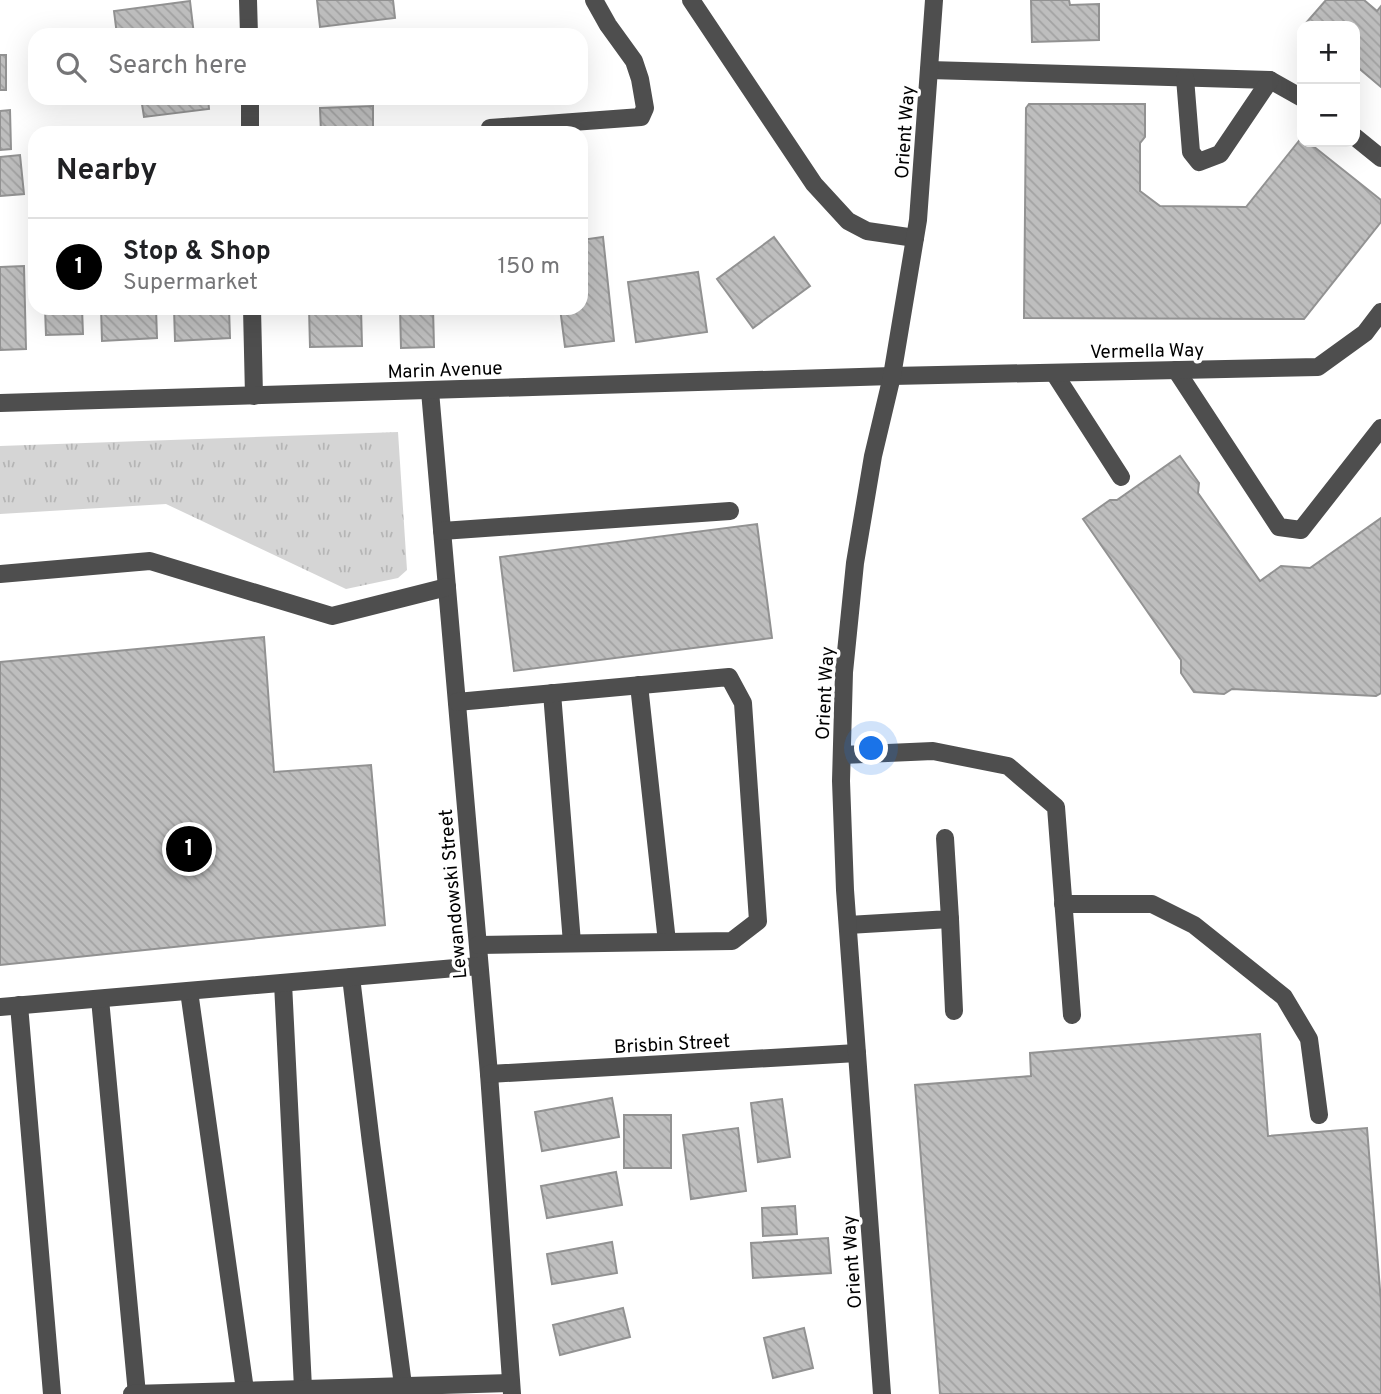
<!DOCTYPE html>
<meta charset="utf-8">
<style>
body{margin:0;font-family:Overpass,sans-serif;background:#f2f2f2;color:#202124}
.controls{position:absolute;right:21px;top:21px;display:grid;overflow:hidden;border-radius:14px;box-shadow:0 7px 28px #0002}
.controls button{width:63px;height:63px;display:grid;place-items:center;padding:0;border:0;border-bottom:2px solid #e0e0e0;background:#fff;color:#202124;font:35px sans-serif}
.you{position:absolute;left:872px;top:749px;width:24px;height:24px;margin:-18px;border:5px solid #fff;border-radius:50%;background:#1a73e8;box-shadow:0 0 0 10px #1a73e833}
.badge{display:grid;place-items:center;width:46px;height:46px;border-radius:50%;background:#000;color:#fff;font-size:23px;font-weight:700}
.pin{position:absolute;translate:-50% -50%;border:4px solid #fff;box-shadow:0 2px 7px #0006}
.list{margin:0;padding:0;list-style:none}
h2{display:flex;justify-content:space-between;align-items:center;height:91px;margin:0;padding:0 28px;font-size:30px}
h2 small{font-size:23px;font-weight:400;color:#757577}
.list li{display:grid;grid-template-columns:46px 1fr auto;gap:21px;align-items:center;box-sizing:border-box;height:98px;padding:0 28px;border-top:2px solid #e0e0e0}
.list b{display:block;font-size:26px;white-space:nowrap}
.list p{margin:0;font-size:23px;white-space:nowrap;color:#757577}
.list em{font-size:23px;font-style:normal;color:#757577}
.icon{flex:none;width:38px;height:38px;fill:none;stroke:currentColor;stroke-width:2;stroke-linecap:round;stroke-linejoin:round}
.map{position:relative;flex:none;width:1381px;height:1394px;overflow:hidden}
.search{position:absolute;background:#fff;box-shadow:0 7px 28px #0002;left:28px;top:28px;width:560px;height:77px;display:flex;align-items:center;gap:18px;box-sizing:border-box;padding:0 24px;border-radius:21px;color:#757577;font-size:26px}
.panel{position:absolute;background:#fff;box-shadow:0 7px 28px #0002;left:28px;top:126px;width:560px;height:189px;border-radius:21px}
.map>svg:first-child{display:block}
.grass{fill:url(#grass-tufts)}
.building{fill:url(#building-back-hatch);stroke:#929292;stroke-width:2}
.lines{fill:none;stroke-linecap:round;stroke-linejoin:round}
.minor{stroke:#4e4e4e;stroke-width:18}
.labels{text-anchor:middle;stroke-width:7;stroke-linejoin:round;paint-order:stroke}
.street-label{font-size:19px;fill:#000;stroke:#fff}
</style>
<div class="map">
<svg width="1381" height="1394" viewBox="0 0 1381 1394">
<defs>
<pattern id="grass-tufts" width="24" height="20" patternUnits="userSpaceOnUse" patternTransform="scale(1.75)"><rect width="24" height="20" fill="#d5d5d5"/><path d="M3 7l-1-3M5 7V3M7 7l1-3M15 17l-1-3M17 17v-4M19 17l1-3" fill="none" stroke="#b5b5b5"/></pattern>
<pattern id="building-back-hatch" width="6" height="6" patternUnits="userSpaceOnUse" patternTransform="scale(1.75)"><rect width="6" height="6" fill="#bebebe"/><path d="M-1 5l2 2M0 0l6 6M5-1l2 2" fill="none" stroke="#a2a2a2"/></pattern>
</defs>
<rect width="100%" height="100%" fill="#fff"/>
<path class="grass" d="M398,432L407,570L398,578L346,589L166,504L0,514V446Z"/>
<g class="building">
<path d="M317,0H393L395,18L320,27Z"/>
<path d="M1031,0H1069L1070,5L1099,4V40L1032,42Z"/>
<path d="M1326,0H1364L1377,11L1381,6V87L1355,65V26H1308L1305,24Z"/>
<path d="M190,1L194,35H117L114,11Z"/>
<rect x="0" y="55" width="6" height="35"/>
<path d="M141,98H208L209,109L144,117Z"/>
<path d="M1029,104H1145V137L1140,143V191L1160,206L1246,207L1302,137V142H1308L1381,200V222L1304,319L1024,318L1026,108Z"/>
<path d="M373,106V133H321L320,108Z"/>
<path d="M10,110L11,149L0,150V111Z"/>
<path d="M20,155L24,194L0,196V157Z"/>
<path d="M603,237L614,341L565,347L560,308H581V240Z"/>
<path d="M774,237L810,286L753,328L717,279Z"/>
<path d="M24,266L26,349L0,350V267Z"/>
<path d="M698,272L707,332L636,342L628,282Z"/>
<path d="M45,308H82L83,334L46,335Z"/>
<path d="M101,308H156L157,338L102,341Z"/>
<path d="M174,308H229L230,338L175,341Z"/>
<path d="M309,308H361L362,346L310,347Z"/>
<path d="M400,308H433L434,347L401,348Z"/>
<path d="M1180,456L1199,483L1198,493L1260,581L1281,566L1310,568L1381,518V693L1376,696L1232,689L1224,694L1194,692L1181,673V660L1083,519L1110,500H1117Z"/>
<path d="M757,524L772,638L514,671L500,557Z"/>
<path d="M264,637L274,772L371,765L385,925L0,965V662Z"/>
<path d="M1260,1034L1268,1136L1367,1128L1381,1302V1394H940L915,1085L1031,1076L1030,1053Z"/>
<path d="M612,1098L619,1137L542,1151L535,1112Z"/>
<path d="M782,1099L790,1157L758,1162L751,1103Z"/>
<rect x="624" y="1115" width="47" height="53"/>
<path d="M738,1128L746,1191L691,1199L683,1135Z"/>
<path d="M616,1172L622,1205L547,1218L541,1186Z"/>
<path d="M795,1206L797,1234L763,1236L762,1208Z"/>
<path d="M828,1238L831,1273L753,1278L751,1243Z"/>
<path d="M612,1242L617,1273L552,1284L547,1254Z"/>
<path d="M623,1308L630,1337L560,1355L553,1325Z"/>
<path d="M804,1328L813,1368L773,1378L764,1338Z"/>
</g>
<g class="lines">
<g class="minor">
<path d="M248,0L249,35"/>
<path d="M691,0L814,184L848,221L867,231L915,238"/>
<path d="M929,70L1270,80L1302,98"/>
<path d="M1185,78L1191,152L1199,162L1220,154L1270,80"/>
<path d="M250,98V133"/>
<path d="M490,128L641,117L645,108L640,79L634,61L608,25L594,0"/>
<path d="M1355,137L1381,158"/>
<path d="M252,308L254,396"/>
<path d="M1176,370L1279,527L1301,530L1381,428"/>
<path d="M1054,373L1121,477"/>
<path d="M430,391L489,1074L512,1394"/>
<path d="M0,403L892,376L1318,367L1365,333L1381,312"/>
<path d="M442,531L730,511"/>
<path d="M0,574L150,561L332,616L447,587"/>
<path d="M639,685L667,942"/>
<path d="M552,693L572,943"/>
<path d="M457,702L729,677L743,703L758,921L732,941L478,945"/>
<path d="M842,755L933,751L1008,766L1056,807L1072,1015"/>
<path d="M1063,904H1152L1194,925L1284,997L1309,1039L1319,1115"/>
<path d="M950,919L954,1011"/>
<path d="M848,925L950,919L945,838"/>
<path d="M351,977L371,1143L403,1385"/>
<path d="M283,983L303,1388"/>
<path d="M189,991L245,1390"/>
<path d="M100,999L137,1394"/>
<path d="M19,1005L52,1394"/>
<path d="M0,1007L479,966"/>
<path d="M489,1074L857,1053"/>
<path d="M132,1394L511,1383"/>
<path d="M882,1394L845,890L841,781L844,672L855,563L873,456L892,376L918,220L934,0"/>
</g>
</g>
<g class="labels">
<g class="street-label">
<text transform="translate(904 132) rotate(-86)" y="7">Orient Way</text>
<text transform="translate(1147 350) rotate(-1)" y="7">Vermella Way</text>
<text transform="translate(445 369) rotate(-2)" y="7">Marin Avenue</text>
<text transform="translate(824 693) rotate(-87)" y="7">Orient Way</text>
<text transform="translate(452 894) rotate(-95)" y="7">Lewandowski Street</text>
<text transform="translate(672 1043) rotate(-3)" y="7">Brisbin Street</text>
<text transform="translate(851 1262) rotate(-94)" y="7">Orient Way</text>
</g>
</g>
</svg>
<div class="controls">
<button>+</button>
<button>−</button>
</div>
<div class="you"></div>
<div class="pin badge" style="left:189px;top:849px">1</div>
<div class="search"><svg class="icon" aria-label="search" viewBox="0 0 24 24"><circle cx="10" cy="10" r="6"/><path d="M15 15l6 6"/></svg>Search here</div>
<section class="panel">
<h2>Nearby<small></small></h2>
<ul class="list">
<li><span class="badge">1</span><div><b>Stop &amp; Shop</b><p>Supermarket</p></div><em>150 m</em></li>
</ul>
</section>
</div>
